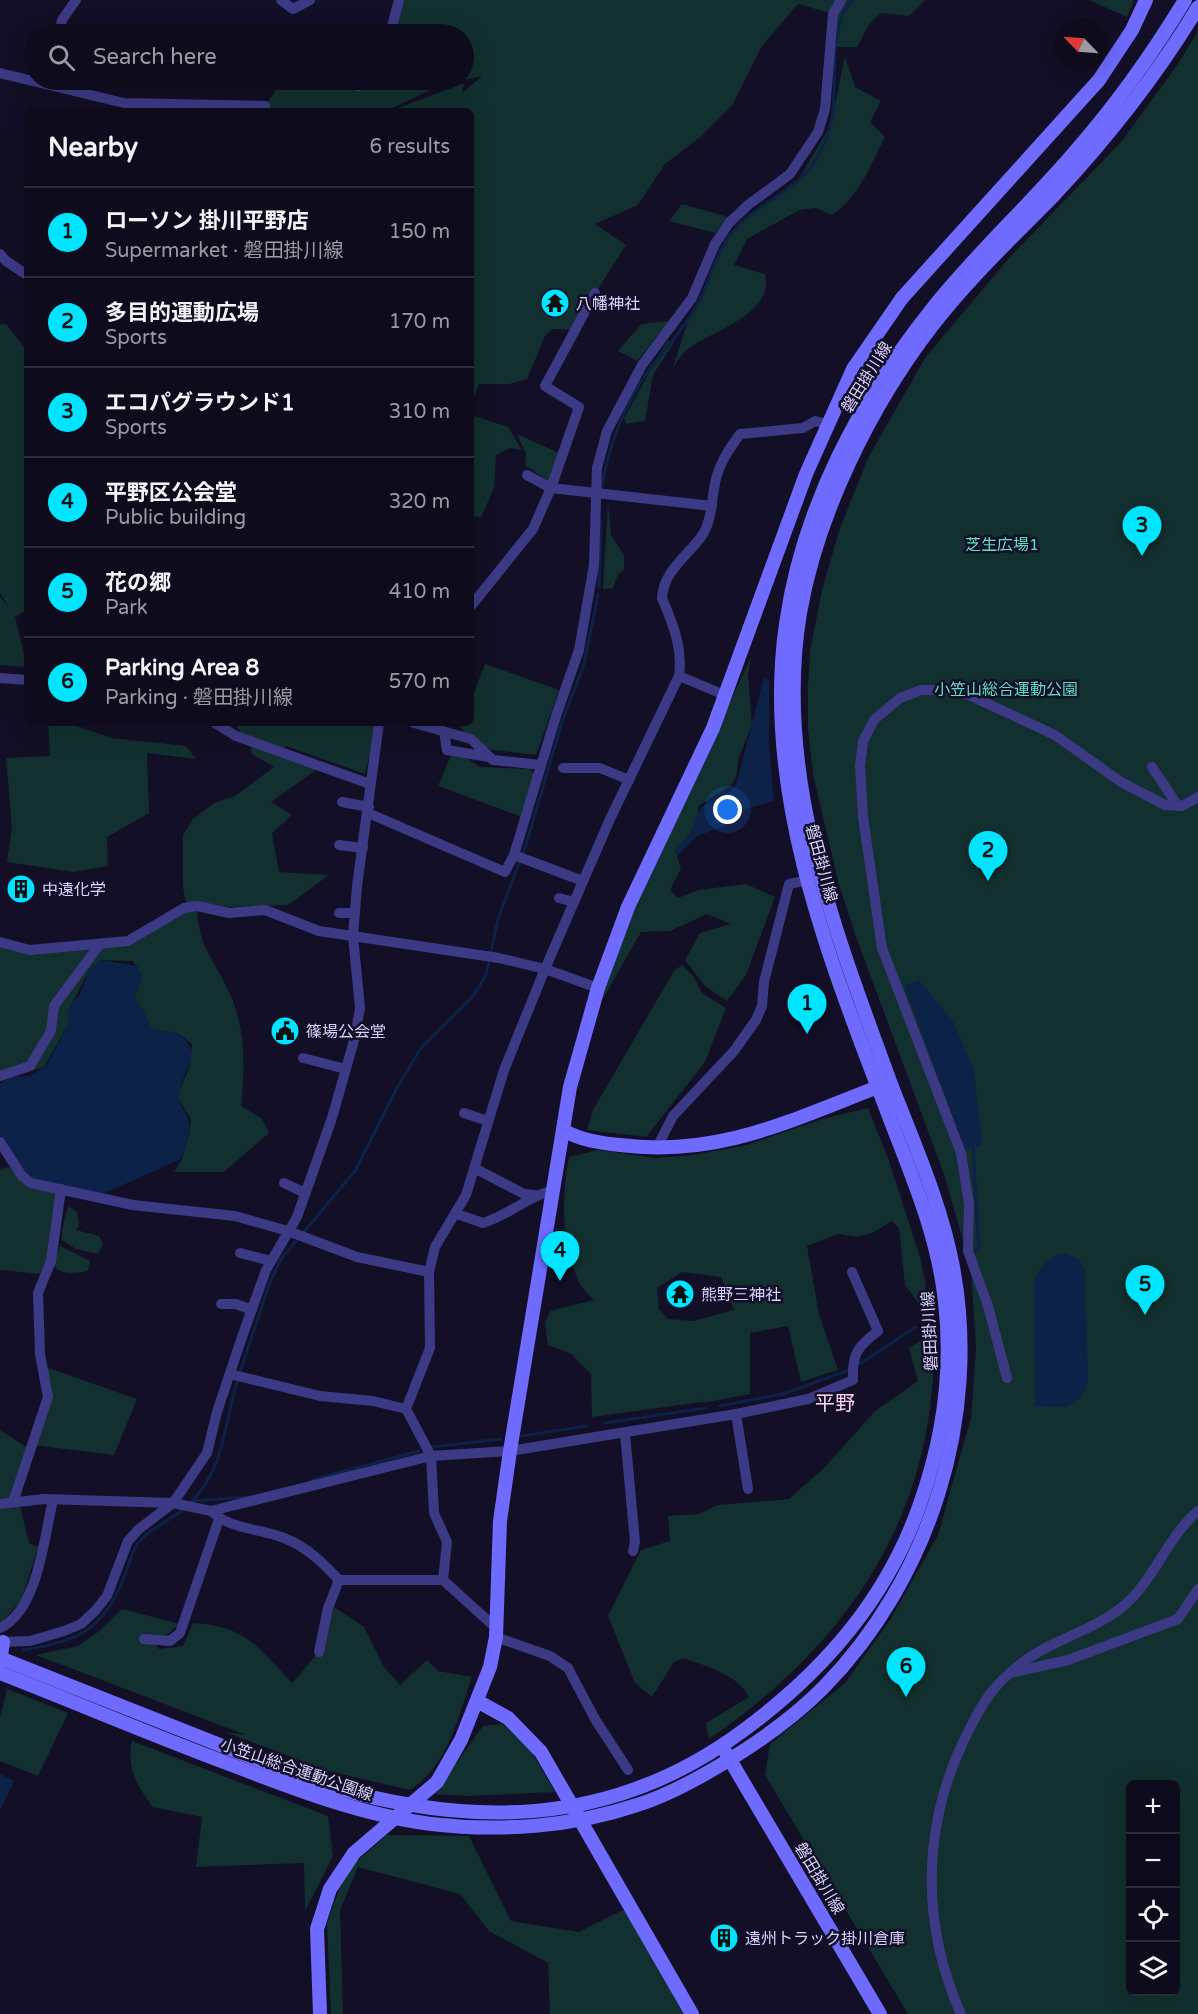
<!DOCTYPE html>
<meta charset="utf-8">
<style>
body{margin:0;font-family:"Varela Round","Noto Sans JP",sans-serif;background:#1c1929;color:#f1f3f6}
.controls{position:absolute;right:18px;bottom:18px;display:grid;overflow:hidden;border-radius:9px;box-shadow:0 6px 24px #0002}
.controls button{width:54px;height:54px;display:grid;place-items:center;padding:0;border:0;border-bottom:2px solid #2e2b3b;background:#0e0b1c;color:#f1f3f6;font:30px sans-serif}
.compass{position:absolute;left:1054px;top:18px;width:54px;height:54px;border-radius:50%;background:#0e0b1c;box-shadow:0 6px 24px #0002;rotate:295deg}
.you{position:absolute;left:728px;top:810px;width:21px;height:21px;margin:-15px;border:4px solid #fff;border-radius:50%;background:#1a73e8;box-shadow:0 0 0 9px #1a73e833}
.badge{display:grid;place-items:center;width:39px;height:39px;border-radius:50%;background:#00e5ff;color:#111;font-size:20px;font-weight:700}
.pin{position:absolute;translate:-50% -50px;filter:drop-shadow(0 2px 3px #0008)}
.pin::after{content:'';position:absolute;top:32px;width:21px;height:18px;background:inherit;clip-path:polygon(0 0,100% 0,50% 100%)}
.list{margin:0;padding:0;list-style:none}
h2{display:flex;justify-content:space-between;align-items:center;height:78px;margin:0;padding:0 24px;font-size:26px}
h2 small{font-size:20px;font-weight:400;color:#9b9ba3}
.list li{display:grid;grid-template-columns:39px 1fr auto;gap:18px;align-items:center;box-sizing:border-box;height:90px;padding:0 24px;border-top:2px solid #2e2b3b}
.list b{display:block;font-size:22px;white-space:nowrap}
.list p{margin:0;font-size:20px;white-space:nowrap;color:#9b9ba3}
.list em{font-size:20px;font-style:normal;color:#9b9ba3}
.icon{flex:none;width:33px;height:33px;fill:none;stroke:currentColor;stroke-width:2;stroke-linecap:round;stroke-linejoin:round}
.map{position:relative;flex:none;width:1198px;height:2014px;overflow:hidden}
.search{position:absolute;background:#0e0b1c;box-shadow:0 6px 24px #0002;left:24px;top:24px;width:450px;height:66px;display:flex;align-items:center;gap:15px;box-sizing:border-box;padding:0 21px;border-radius:33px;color:#9b9ba3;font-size:22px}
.panel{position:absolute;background:#0e0b1c;box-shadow:0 6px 24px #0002;left:24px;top:108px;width:450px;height:618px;border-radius:9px}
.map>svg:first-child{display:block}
.green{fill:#12302f;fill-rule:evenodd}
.water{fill:#0c2248}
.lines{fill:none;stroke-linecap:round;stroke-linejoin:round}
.stream{stroke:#0c2248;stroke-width:3}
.street{stroke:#3d3a85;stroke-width:10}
.secondary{stroke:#6f6bff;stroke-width:14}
.labels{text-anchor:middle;stroke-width:5;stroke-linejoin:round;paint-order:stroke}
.poi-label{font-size:16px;fill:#d9d4ff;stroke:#130f26;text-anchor:start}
.street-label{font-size:16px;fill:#d9d4ff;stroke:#130f26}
.park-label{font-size:16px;fill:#5fe0c0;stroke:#130f26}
.quarter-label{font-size:20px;fill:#ffd6f0;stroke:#130f26}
</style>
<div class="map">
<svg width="1198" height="2014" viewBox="0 0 1198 2014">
<rect width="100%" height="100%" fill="#130f26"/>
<g class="green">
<path d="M397,0H925L909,16L880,13L868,26L857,47H833V14L798,4L762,46L733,104L699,138L665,164L638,205L595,224L626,245L572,330L552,329L545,336L527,379L509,384H479L471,404V111H390L464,83L462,93L482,76L441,85L386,111H237L265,106L283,80H333L358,88L364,80H464V34H388Z"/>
<path d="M1089,0H1134L1127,17Z"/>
<path d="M1198,31V2014H908L765,1775L770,1744L845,1683L890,1620L938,1535L971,1418L976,1348L971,1269L945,1177L855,934L839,885L813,774L808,729V686L810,651L822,590L840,528L868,458L925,358L1010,257L1122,141L1178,64ZM1130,1784H1176V1992H1130Z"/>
<path d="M845,56L855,87L881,101L870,122L885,137C870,166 860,196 832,215L816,208L799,210L747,239L734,265L765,274C775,314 713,330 688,349C682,353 678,361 673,367L686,327L727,238L745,220L799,178L831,125Z"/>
<path d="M682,204L728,217L715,233L669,221Z"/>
<path d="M669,321L637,361L618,351L641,324Z"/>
<path d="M5,323L27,351V610L15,617L27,667L0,665V597L10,608L0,593V325Z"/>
<path d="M667,341L674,342L653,375L645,421L626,424L624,418Z"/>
<path d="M471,415L508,427L522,450L510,448L496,455L494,488L481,517L471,516Z"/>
<path d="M517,434L559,453L549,481L525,465L526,454Z"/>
<path d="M608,501L611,535L624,555V570L618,574L613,588L603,589Z"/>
<path d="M751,657L748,676L752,725L739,757L736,777L731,786L698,806V825L675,851L681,868L670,890L678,898L698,890L746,884L775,897L746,975L727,1001L705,986L685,960L700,933L731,924L707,914L670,931L641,932L600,1004L626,927Z"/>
<path d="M485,664L559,690L536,755L475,748L458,723H471V700Z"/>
<path d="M48,723H67L112,738L186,746L196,759L147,753L149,813L107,837L108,866L73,872L7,862L12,827L6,758L50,756Z"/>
<path d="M234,723H377L365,774L286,746L282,752L319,768L271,802L292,815L272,833L279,872L329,875L288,905L231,907L186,903L183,887V835L193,819L214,803L235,796L274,767L252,754L250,745Z"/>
<path d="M452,753H459L480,767L529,769L534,773L522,817L438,786Z"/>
<path d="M197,906C198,948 215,960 231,996C246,1032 245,1069 241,1106L262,1119L269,1133L224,1172H174L182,1159L189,1133L191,1119L179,1100V1091L189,1068L192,1044L179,1034L151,1029L144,1012L134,999L142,977L133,961L101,960L90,969L68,1011L69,1023L44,1067L6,1078L0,1082V945L31,951L110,944Z"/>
<path d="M682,965L694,977L702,993L726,1008L705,1062L646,1137L587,1130L593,1110L674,971Z"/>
<path d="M868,1108L888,1158L920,1257L926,1285L920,1305L905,1285L899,1228L892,1221L872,1233L857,1237L838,1234L807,1246L819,1314L838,1370L801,1382L788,1326L750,1333V1394L703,1403L702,1395V1402L592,1417L591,1374L571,1354L548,1345L545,1322L550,1311L594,1300C589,1295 582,1289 579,1282C561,1243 561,1198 569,1157L598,1150L656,1158L693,1155L747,1145L822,1119ZM682,1272L721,1277L734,1310L693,1321L668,1319L659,1309L657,1288Z"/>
<path d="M15,1165L57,1188L54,1247L39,1274L0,1270V1169Z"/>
<path d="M68,1206L77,1212L79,1224L76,1230L99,1236L103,1244L98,1254L76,1249L62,1240V1230Z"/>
<path d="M60,1246L90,1261L88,1271C75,1273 61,1276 53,1265Z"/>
<path d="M932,1303C948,1492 862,1634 709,1739L706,1723L749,1697C737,1674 706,1666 683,1658L674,1662L652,1697L635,1683L608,1616L641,1550L670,1541L668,1516L699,1514L718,1505L789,1499L823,1469L875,1411L918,1381L909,1348L923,1339Z"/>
<path d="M43,1366L137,1399L114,1455L33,1445L48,1397Z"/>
<path d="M0,1430L31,1450L18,1502L0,1503Z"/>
<path d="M20,1506L29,1543L38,1547L22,1599L2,1622L0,1621V1509Z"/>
<path d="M334,1607L364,1627L384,1667L400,1685L427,1660L438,1671L472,1677C458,1717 448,1766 410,1790L328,1771L225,1732L246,1735L36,1655L78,1646L98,1632L122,1609L180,1624L155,1644L159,1649L183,1646L193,1623C246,1626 259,1648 292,1683L319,1652Z"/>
<path d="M7,1689L68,1713L38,1776L0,1761V1717Z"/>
<path d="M502,1724L528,1746L555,1792L469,1796L434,1794L483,1726Z"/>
<path d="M132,1741L328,1816L333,1856L305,1911L304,1863L196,1867L202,1817L153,1807C137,1786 126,1767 132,1741Z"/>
<path d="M387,1835L469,1836L511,1921L579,1932L625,1909L687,2014H550L548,1963L489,1931L460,1894L358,1867L340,1910L343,2014H331L327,1923L346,1871Z"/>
</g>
<g class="water">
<path d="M764,677L769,680V745L774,801L742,810L728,825L697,836L677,856L675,851L689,836L700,808L731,791L737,782Z"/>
<path d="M101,960L138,966L142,977L134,999L144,1012L151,1029C159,1032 171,1029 178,1034C208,1053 177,1076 179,1097C179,1105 186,1111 188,1118C191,1133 185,1146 181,1159L98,1196L34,1180L22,1174L5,1150L0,1135V1084L8,1077L31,1076L47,1065L69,1023L67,1013L71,1004L79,996L90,969Z"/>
<path d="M919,980L954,1023L974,1071L982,1146L965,1149L904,986Z"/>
<path d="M1066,1253L1080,1260L1085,1272L1088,1379L1086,1389L1081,1397L1066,1407L1035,1406L1034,1281C1042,1265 1048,1256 1066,1253Z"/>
<path d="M0,1774L14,1781L0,1811Z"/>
</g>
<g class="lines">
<g class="stream">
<path d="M602,487C607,450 625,404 646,374C663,351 684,329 698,304C709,284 714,257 728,238C749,206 792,195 813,164C823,150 829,134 832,118C838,85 827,22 853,0"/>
<path d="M599,587L601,520"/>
<path d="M523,855L562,722L584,664L598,595"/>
<path d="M973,1147L979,1250L974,1251"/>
<path d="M859,1364L916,1327"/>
<path d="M240,1372L270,1282L281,1259L355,1171L397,1088L421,1048L473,996L486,975L498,919L520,861"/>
<path d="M720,1406L783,1394L849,1370"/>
<path d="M604,1423L706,1408"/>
<path d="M521,1436L587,1426"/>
<path d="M432,1447L501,1439"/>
<path d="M312,1480L419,1451"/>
<path d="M192,1501L247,1497"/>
<path d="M189,1504C225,1471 224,1422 238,1379"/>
<path d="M23,1650C76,1641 102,1632 123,1580C128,1569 131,1551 139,1542C151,1527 170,1521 184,1509"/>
</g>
<g class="street">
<path d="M281,0L293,9L310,0"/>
<path d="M59,34L62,20L76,0"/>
<path d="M390,34L399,0"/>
<path d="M0,73L124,103L265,106"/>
<path d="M359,86L363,80"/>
<path d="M0,254L6,261L27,275"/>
<path d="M527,475L551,488L579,407L545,386L595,293"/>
<path d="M471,606L533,529L551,488L712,506"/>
<path d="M0,678L27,680"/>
<path d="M727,696L679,676C683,647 673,625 662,598C663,572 687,556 701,537C713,520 711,498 716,479C720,462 730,448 740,434L803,428L815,421L827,424"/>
<path d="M215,723L236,736L370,784"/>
<path d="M414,723L471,739L493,760L541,765"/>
<path d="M444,732L447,750L489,757"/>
<path d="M1152,767L1178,806"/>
<path d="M563,768H600L629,780"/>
<path d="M342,802L369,807"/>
<path d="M368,813L505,872L514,855L556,716L579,650L594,565L597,468L607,431L642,365L692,298L715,244L729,223L748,205L790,174L818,132L825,109L833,14L841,0"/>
<path d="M339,845L363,848"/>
<path d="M514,855L583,881"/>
<path d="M559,898L574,902"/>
<path d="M339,913H355"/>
<path d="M0,942L30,950L128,941L184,908L197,906L229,913L265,910L319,931L499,958L545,969L598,988"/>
<path d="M303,1058L346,1069"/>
<path d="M0,1076L30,1066L51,1031L54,1006L100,944"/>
<path d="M464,1113L488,1121"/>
<path d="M0,1142L22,1176L31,1183L133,1205L235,1216L288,1231L357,1257L429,1272"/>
<path d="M656,1149L673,1116L734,1051L756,1020L762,1006L764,982L789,884L809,880"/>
<path d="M474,1168L524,1194L535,1195"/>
<path d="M284,1183L305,1193"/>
<path d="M457,1214L483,1223C509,1215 527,1197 553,1190"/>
<path d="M240,1253L271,1261"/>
<path d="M221,1304H236L252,1310"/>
<path d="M230,1374L320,1396L373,1401L406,1409"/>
<path d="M1007,1378L988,1306L968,1251L969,1204L961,1153L882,948L863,817L860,766L863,741L874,720L900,698L921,690H953L971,696L1055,735L1121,782L1165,805L1182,806L1198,797"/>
<path d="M736,1414L748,1489"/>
<path d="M625,1434L635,1542L633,1551"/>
<path d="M13,1502L48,1397L40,1354L38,1293L51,1261L61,1189"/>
<path d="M0,1504L44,1499L173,1503L211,1511L431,1456L510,1451L736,1414L808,1399L853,1380C852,1354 857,1347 878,1331L852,1272"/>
<path d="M211,1511C231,1530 259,1528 284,1538C307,1547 322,1562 339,1580H443"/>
<path d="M1198,1511C1166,1538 1154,1582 1121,1608C1086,1635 1041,1642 1010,1673L1068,1660L1178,1619L1198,1589"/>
<path d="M0,1628C38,1610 44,1538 53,1500"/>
<path d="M496,1628L443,1580L447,1542L434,1513L431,1456L406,1409L430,1348L429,1272L435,1247L466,1195L504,1070L545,969L610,819L679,676"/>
<path d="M496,1637L550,1656L568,1668L595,1719L628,1770"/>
<path d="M144,1639L170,1641L180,1633L219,1519"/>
<path d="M0,1642L30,1641L64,1631L81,1624L95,1611L107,1596L128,1541L139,1529L173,1503L207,1453L217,1412L242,1337L266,1270L297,1217L332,1118L355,1037L360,1008L353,936L357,886L379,723"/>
<path d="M319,1652L328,1608L339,1580"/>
<path d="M961,2014C921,1925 922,1828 964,1740C977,1714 987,1692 1010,1673"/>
</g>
<g class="secondary">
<path d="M563,1130C580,1140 600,1143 620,1145C721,1158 795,1118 886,1084"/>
<path d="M0,1658L306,1779C462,1829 608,1831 744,1730C824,1671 887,1599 920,1504C943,1439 953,1371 945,1302C938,1233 909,1170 885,1106C827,954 762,789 786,624C802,509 860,399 932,309C977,252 1032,203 1079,147C1118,102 1154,51 1185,0"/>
<path d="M0,1662L3,1642"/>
<path d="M0,1673C77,1703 154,1736 232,1765C297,1790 362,1815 431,1824C499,1832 572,1827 637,1805C663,1797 688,1784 712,1770C752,1747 790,1721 823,1688C930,1579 981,1417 953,1267C941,1203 914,1144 891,1084C836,934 773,775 800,613C817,514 871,405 932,326C969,278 1013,237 1055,194C1109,136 1157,75 1198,7"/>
<path d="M477,1701L508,1718L541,1752L692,2014"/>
<path d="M726,1753L880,2014"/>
<path d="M320,2014L317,1929L330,1889L354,1853L437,1782L461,1740L490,1667L496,1637L500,1521L510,1451L570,1087L598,988L628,907L713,728L806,474L853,369L902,298L1099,80L1132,30L1146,0"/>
</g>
</g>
<defs>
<g id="temple-disc" transform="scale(1.5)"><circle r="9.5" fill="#00e5ff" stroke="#130f26"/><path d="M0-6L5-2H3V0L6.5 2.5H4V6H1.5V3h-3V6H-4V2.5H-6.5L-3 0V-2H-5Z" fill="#111"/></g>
<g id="building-disc" transform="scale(1.5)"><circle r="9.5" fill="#00e5ff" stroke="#130f26"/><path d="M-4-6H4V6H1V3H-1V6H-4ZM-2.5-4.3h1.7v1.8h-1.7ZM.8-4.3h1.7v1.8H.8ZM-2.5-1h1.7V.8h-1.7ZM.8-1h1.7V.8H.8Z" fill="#111"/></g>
<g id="civic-disc" transform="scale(1.5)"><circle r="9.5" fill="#00e5ff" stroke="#130f26"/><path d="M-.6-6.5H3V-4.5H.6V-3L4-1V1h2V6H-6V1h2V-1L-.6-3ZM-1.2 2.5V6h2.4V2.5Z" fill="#111"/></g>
</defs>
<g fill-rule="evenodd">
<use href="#temple-disc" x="555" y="303"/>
<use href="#building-disc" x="21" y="889"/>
<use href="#civic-disc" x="285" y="1031"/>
<use href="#temple-disc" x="680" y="1294"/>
<use href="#building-disc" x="724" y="1938"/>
</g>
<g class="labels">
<g class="poi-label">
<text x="576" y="309">八幡神社</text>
<text x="42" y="895">中遠化学</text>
<text x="306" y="1037">篠場公会堂</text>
<text x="701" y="1300">熊野三神社</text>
<text x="745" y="1944">遠州トラック掛川倉庫</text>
</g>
<g class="street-label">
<text transform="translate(866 377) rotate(-58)" y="6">磐田掛川線</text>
<text transform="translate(822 863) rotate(75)" y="6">磐田掛川線</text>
<text transform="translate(929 1331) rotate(-93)" y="6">磐田掛川線</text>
<text transform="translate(297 1769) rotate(19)" y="6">小笠山総合運動公園線</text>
<text transform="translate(820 1878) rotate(59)" y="6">磐田掛川線</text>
</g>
<g class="park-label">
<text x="1002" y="550">芝生広場1</text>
<text x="1006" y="695">小笠山総合運動公園</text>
</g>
<g class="quarter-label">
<text x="835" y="1410">平野</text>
</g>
</g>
</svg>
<div class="controls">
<button>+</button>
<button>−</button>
<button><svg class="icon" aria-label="locate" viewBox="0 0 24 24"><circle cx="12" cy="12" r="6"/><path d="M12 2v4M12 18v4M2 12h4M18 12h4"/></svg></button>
<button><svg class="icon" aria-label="layers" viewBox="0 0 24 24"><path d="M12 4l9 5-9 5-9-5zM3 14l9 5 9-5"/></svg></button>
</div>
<svg class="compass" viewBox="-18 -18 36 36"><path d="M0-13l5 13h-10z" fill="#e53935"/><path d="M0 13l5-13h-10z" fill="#9b9ba3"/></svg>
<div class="you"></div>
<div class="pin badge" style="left:807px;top:1034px">1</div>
<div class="pin badge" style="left:988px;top:881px">2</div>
<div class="pin badge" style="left:1142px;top:556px">3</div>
<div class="pin badge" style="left:560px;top:1281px">4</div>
<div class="pin badge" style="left:1145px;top:1315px">5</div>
<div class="pin badge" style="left:906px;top:1697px">6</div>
<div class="search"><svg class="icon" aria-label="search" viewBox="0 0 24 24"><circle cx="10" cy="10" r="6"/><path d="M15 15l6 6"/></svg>Search here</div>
<section class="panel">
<h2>Nearby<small>6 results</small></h2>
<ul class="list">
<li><span class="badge">1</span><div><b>ローソン 掛川平野店</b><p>Supermarket · 磐田掛川線</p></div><em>150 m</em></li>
<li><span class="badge">2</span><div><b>多目的運動広場</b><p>Sports</p></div><em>170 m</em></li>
<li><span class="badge">3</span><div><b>エコパグラウンド1</b><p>Sports</p></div><em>310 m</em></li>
<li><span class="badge">4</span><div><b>平野区公会堂</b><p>Public building</p></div><em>320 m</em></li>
<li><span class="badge">5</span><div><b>花の郷</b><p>Park</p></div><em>410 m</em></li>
<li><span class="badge">6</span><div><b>Parking Area 8</b><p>Parking · 磐田掛川線</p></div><em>570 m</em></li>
</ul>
</section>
</div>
